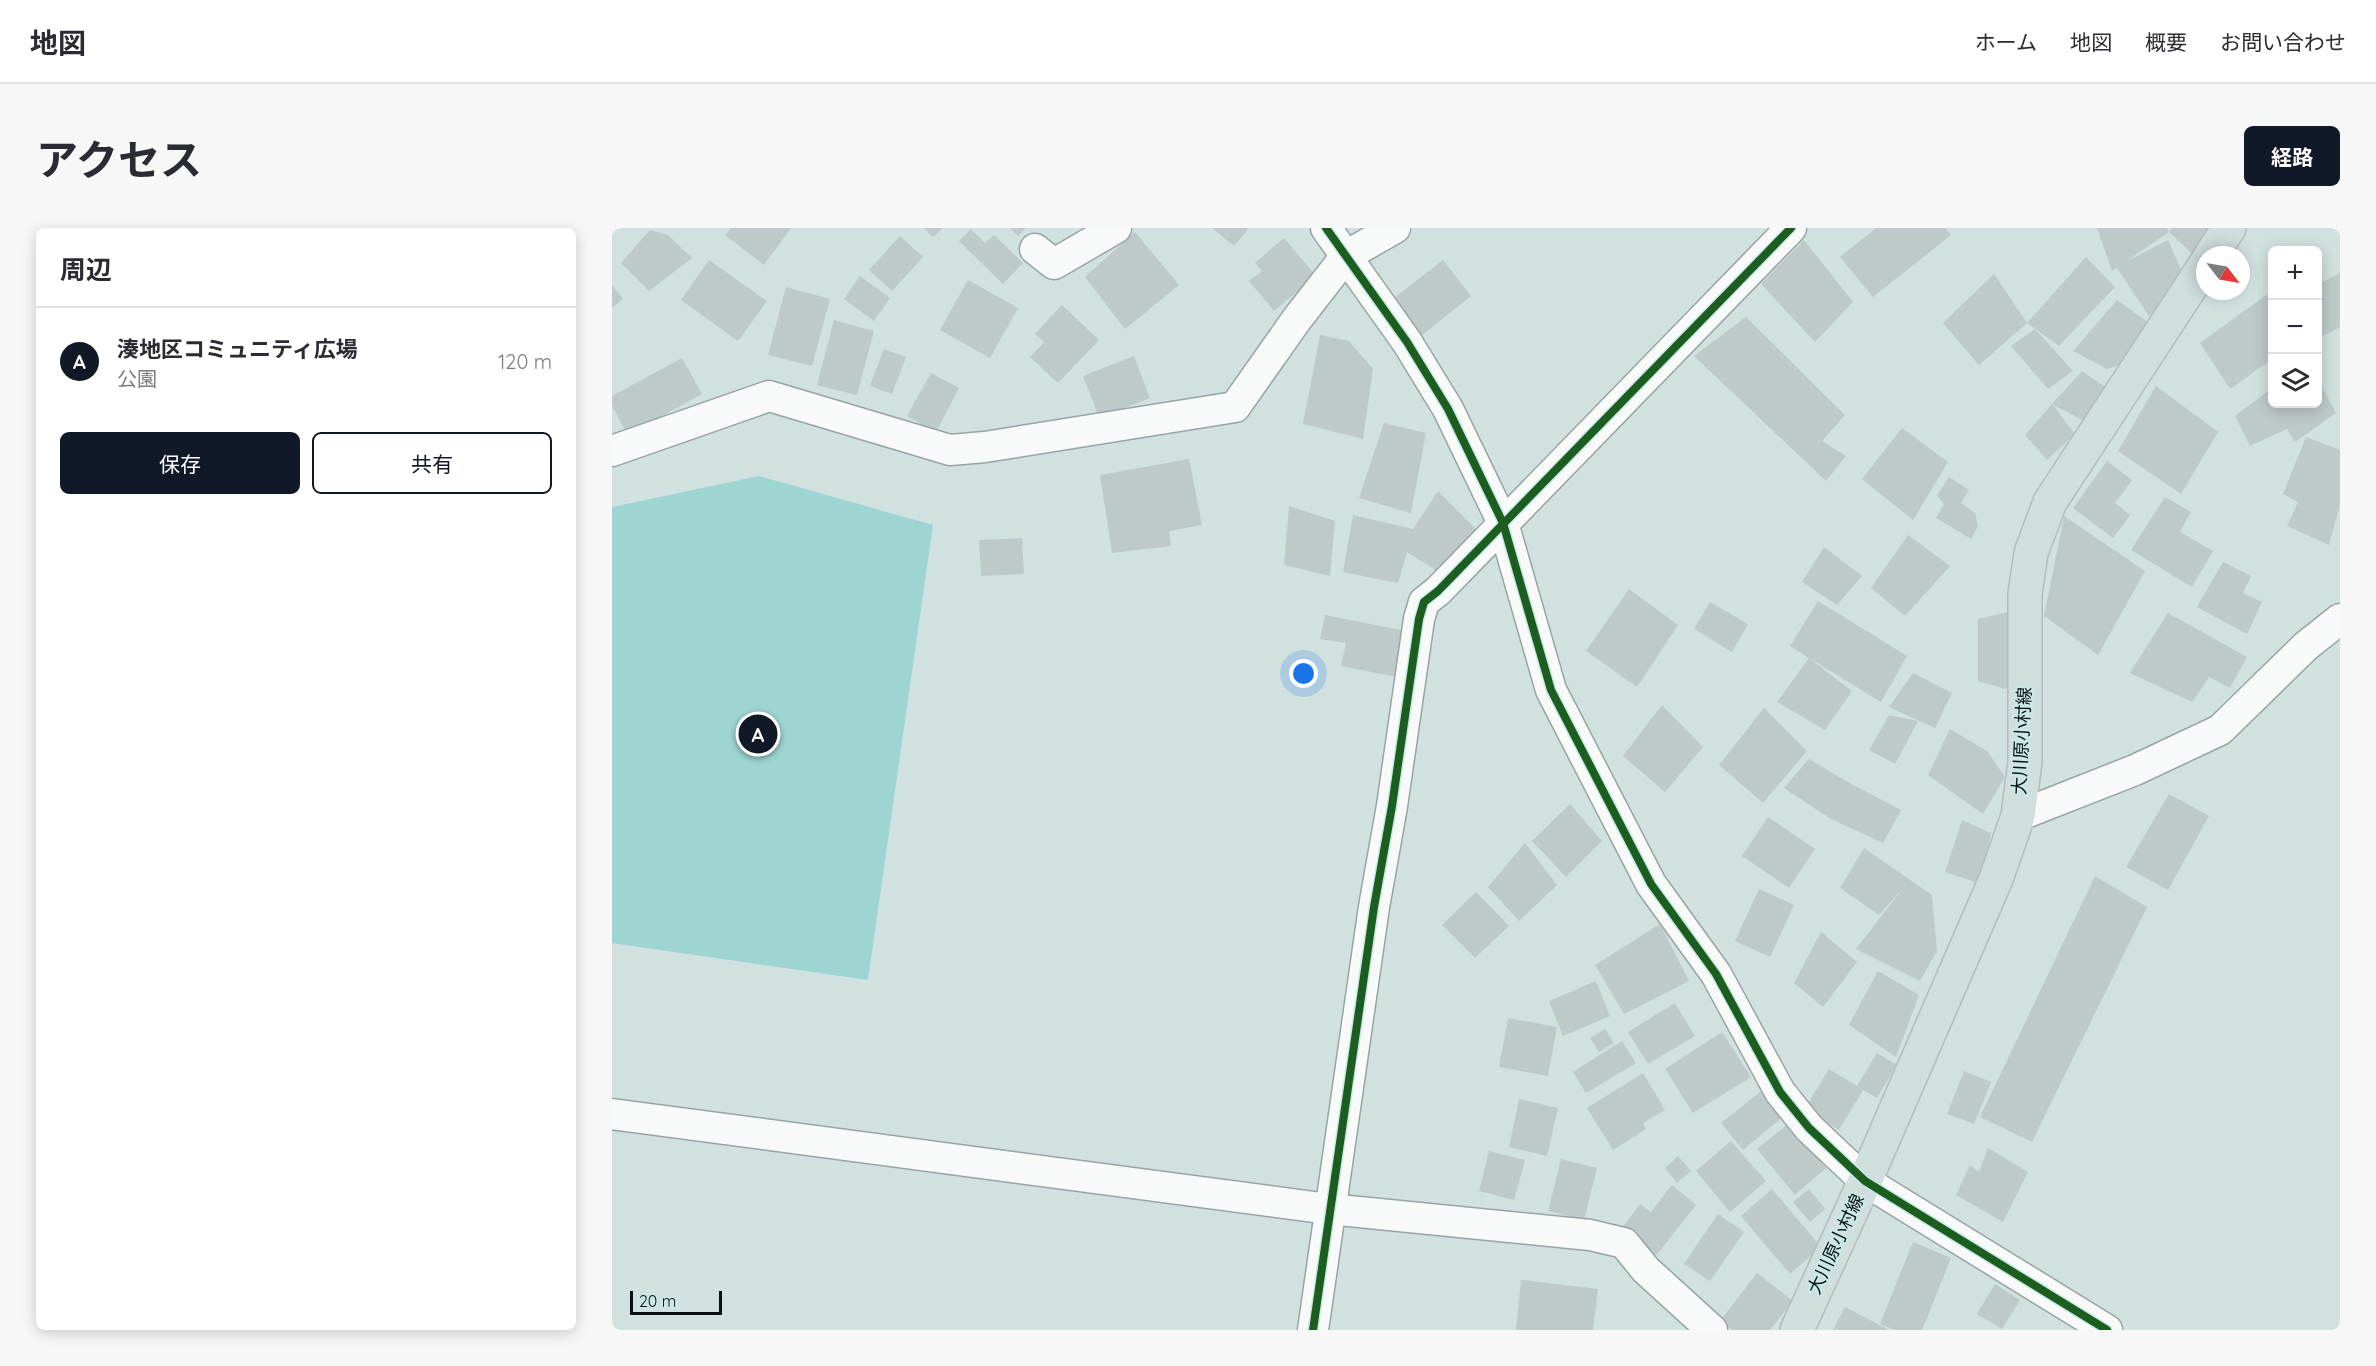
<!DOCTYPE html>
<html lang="ja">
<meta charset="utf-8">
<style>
body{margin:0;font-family:Quicksand,"Noto Sans JP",sans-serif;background:#f7f7f7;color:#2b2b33}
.controls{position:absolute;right:18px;top:18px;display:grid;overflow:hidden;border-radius:9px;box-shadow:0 3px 15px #0003}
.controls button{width:54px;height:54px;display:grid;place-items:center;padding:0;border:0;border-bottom:2px solid #e1e1e2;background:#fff;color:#2b2b33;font:30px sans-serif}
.compass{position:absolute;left:1584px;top:18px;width:54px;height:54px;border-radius:50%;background:#fff;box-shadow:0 3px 15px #0003;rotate:121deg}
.scale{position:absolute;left:18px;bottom:15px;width:92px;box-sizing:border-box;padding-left:6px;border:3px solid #081212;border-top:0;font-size:16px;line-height:21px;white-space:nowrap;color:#081212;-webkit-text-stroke:4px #cae8e6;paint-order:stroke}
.you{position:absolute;left:692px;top:446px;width:21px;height:21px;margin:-15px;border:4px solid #fff;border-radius:50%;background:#1a73e8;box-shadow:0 0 0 9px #1a73e833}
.badge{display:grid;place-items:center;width:39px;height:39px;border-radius:50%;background:#111827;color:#fff;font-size:20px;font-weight:700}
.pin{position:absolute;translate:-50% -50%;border:3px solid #fff;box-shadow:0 2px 6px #0006}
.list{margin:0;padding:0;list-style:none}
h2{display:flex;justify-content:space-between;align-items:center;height:78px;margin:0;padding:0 24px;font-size:26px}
h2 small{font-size:20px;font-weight:400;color:#7c7c81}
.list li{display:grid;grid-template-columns:39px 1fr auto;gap:18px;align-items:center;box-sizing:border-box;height:108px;padding:0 24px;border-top:2px solid #e1e1e2}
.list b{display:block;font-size:22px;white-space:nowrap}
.list p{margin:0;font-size:20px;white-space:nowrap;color:#7c7c81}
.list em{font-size:20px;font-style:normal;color:#7c7c81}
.actions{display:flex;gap:12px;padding:18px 24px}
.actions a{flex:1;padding:14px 0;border:2px solid #111827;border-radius:9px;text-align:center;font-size:21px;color:#111827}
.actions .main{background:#111827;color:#fff}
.icon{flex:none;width:33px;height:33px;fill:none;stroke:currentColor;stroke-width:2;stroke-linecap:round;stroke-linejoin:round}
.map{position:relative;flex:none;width:1728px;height:1102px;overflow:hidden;border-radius:9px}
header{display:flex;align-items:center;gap:36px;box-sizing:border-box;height:84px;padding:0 30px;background:#fff;border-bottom:2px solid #e1e1e2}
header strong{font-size:28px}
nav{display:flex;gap:33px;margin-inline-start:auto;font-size:21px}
.intro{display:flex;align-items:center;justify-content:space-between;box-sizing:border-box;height:144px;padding:0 36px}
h1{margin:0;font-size:42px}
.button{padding:15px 27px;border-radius:9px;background:#111827;color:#fff;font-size:21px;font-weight:700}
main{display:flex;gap:36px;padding:0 36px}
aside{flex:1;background:#fff;border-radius:9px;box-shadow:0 3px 15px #0003}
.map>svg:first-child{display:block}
.green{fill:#9dd5d3}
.building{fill:#bdcac9}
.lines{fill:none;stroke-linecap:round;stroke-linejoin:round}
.minor-casing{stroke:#98a4a4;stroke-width:33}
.major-casing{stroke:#b4bcbb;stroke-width:36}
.minor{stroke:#f8fafa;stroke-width:30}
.major{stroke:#d1dede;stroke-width:33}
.cycleway-casing{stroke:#cae8e6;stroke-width:11}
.cycleway{stroke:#1b5e20;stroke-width:8}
.labels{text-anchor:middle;stroke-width:4.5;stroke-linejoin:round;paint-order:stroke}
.street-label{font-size:18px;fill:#081212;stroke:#cae8e6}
</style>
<header>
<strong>地図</strong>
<nav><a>ホーム</a><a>地図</a><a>概要</a><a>お問い合わせ</a></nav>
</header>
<div class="intro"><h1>アクセス</h1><a class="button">経路</a></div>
<main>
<aside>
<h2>周辺<small></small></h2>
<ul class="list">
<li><span class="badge">A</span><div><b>湊地区コミュニティ広場</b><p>公園</p></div><em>120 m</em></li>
</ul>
<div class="actions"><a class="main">保存</a><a>共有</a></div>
</aside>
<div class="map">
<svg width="1728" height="1102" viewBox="0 0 1728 1102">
<rect width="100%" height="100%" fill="#d1e1e0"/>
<path class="green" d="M147,248L321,297L256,752L0,715V279Z"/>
<g class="building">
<path d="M119,0H179L152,37L113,7Z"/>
<path d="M312,0H331L321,9Z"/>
<path d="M398,0H414L406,8Z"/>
<path d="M600,0H637L622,18Z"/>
<path d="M1264,0H1333L1339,7L1261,69L1228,29Z"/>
<path d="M1485,0H1555L1557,4L1513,34L1556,12L1574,53L1537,88L1505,40L1500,43Z"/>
<path d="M1560,0H1609L1588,33L1557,4Z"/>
<path d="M359,1L373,15L382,7L411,35L391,56L347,13Z"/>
<path d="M38,2L56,7L80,30L37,63L9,35Z"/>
<path d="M523,4L567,57L513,101L473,49Z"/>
<path d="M288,8L311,29L280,63L257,42Z"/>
<path d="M672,10L704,48L662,83L637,53L650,43L643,35Z"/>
<path d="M1192,12L1241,74L1203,114L1149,56Z"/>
<path d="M1474,29L1503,59L1447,118L1415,95Z"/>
<path d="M97,32L155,73L126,113L69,72Z"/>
<path d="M831,32L859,68L804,112L786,88L793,83L782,70Z"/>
<path d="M1728,45V99L1707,110L1706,56Z"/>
<path d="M1382,46L1415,95L1367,137L1331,95Z"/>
<path d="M248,48L278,70L262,93L232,71Z"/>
<path d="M356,52L406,80L378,130L328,102Z"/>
<path d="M0,57L11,71L0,80Z"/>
<path d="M174,59L218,71L200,138L156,127Z"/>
<path d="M1660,63V131L1618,161L1588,115Z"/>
<path d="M1505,72L1541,98L1519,134L1495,141L1461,123Z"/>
<path d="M450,77L487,112L446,155L418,129L432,114L423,106Z"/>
<path d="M1134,89L1233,187L1210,213L1234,228L1214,253L1082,128Z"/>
<path d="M222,92L262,103L245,167L205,157Z"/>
<path d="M1423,101L1461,143L1436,161L1399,118Z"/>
<path d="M708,107L737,113L761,141L751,211L691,196Z"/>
<path d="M272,121L294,129L280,166L258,158Z"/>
<path d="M522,128L538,170L487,190L471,148Z"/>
<path d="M70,130L90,166L16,207L0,178V168Z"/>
<path d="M1470,143L1499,163L1485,200L1440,176Z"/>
<path d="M319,145L347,160L324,204L295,188Z"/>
<path d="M1706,151L1724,185L1683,214L1675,201L1638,218L1623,188L1660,160V176H1706Z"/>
<path d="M1544,158L1606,204L1569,266L1506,223Z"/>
<path d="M1440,176L1463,206L1435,232L1413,207Z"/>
<path d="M772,195L814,205L799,285L747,270Z"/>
<path d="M1290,200L1336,234L1301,292L1250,251Z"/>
<path d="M1694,209L1728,222V277L1717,317L1675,298L1686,274L1671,266Z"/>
<path d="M577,231L590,297L557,303L559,318L500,325L488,247Z"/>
<path d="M1495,233L1520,252L1503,275L1518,287L1501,310L1461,280Z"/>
<path d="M1337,249L1357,262L1349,275L1363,285L1366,298L1359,311L1324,290L1332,276L1325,267Z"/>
<path d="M826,263L869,306L830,346L795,324L786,355L731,344L741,287L801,301Z"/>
<path d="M1553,269L1579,284L1568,304L1601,323L1580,359L1519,322Z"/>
<path d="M677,278L723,293L718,348L672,337Z"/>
<path d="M1452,288L1533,343L1486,427L1432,388Z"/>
<path d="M1296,307L1338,338L1293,388L1259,360Z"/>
<path d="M410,310L412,346L369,348L367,312Z"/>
<path d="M1212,319L1250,348L1225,377L1190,354Z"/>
<path d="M1611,334L1639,348L1631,365L1650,374L1635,406L1585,379Z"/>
<path d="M1017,361L1066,397L1025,459L974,423Z"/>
<path d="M1206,373L1295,428L1269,474L1197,430L1240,463L1213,502L1165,474L1197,430L1178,418Z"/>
<path d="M1098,374L1136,396L1120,424L1082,401Z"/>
<path d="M1405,382L1408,455L1393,461L1366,453V391Z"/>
<path d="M1556,385L1635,429L1618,460L1597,449L1580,474L1518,445Z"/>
<path d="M713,387L799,404L790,450L729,438L734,415L708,411Z"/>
<path d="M1301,445L1340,465L1323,500L1277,479Z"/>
<path d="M1050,477L1091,519L1053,564L1011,528Z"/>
<path d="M1152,480L1195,523L1151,575L1107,537Z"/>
<path d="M1277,487L1306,493L1283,536L1257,522Z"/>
<path d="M1338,501L1375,523L1393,549L1371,586L1316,547Z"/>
<path d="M1197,531L1241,557L1289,582L1271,615L1219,591L1172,560Z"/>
<path d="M1557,566L1597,588L1556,662L1514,639Z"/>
<path d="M958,576L990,613L954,649L920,613Z"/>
<path d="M1156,589L1203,621L1177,660L1130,628Z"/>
<path d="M1350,592L1379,605L1369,656L1333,644Z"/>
<path d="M913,615L945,657L907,693L876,659Z"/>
<path d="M1252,620L1320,667L1325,723L1308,753L1244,721L1292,659L1267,687L1228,660Z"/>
<path d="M1483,648L1535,679L1420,914L1368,889Z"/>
<path d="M1147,661L1182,677L1158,729L1123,713Z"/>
<path d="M864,664L897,698L863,730L830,697Z"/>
<path d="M1048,696L1077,753L1012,786L983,737Z"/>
<path d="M1209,704L1245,734L1211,779L1182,755Z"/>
<path d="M1266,743L1307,767L1284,829L1237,797Z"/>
<path d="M984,753L998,788L951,808L937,773Z"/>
<path d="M1063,775L1083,808L1036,836L1016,804Z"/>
<path d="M896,790L945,799L936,848L887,839Z"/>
<path d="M993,801L1002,815L987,824L978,810Z"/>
<path d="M1110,804L1139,849L1081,885L1053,841Z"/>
<path d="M1010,813L1024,835L974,865L961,844Z"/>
<path d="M1265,825L1285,837L1265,870L1251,862L1227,902L1192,882L1217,841L1245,858Z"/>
<path d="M1352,843L1379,854L1362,896L1335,886Z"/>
<path d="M1031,845L1053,882L1031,895L1034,901L1001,922L975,880Z"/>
<path d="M1152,861L1173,887L1131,922L1109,895Z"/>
<path d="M907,871L946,880L935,928L897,919Z"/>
<path d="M1177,895L1214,940L1183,967L1145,921Z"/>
<path d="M1119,913L1154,953L1118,984L1084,943Z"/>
<path d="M1376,920L1416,944L1391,994L1344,967L1358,937L1367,944Z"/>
<path d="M877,923L913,932L902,972L867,963Z"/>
<path d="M1066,928L1079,943L1065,955L1053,940Z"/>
<path d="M949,931L985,940L972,992L936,983Z"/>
<path d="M1060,957L1084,977L1039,1034L1005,1007L1028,976L1039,984Z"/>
<path d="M1160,961L1209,1019L1178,1046L1129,988Z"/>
<path d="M1197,961L1213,981L1198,994L1181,974Z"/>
<path d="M1106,986L1132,1004L1098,1053L1072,1036Z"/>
<path d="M1301,1014L1339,1030L1310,1102H1283L1268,1096Z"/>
<path d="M1145,1045L1181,1073L1158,1102H1120L1108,1093Z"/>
<path d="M909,1052L986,1061L981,1102H904Z"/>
<path d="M1383,1056L1408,1072L1390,1101L1365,1086Z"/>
<path d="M1233,1079L1277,1102H1221Z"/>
</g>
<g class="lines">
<g class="minor-casing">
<g id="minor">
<path d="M714,0L795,114L836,181L891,295L939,462L1039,656L1104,746L1168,864L1197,900L1253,953L1495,1102"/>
<path d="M423,21L442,36L504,0"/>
<path d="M0,223L157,168L338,222L373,219L623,179L685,91L734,28L783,0"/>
<path d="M1406,588L1523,542L1608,502L1694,418L1728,391"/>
<path d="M0,886L717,981L978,1007L1012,1015L1034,1042L1100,1102"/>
<path d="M701,1102L762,679L780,578L807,391L812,374L826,363L1179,0"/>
</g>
</g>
<g class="major-casing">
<g id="major">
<path d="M1599,27L1617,0"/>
<path d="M1185,1102L1253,953L1384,651L1406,588L1413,534V366L1419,325L1438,274L1593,37"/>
</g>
</g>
<use href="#minor" class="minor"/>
<use href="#major" class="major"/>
<g class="cycleway-casing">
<g id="cycleway">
<path d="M714,0L795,114L836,181L891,295L939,462L1039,656L1104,746L1168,864L1197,900L1253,953L1495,1102"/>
<path d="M701,1102L762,679L780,578L807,391L812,374L826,363L1179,0"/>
</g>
</g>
<use href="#cycleway" class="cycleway"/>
</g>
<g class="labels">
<g class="street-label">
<text transform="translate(1410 513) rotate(-87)" y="6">大川原小村線</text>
<text transform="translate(1224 1016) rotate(-65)" y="6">大川原小村線</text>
</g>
</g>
</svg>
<div class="controls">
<button>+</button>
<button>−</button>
<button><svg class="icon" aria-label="layers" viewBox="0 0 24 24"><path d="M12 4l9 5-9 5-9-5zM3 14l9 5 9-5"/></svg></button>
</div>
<svg class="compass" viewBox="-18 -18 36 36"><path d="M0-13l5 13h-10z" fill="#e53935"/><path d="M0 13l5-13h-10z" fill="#7c7c81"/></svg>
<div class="scale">20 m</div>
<div class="you"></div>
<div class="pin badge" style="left:146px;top:506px">A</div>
</div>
</main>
